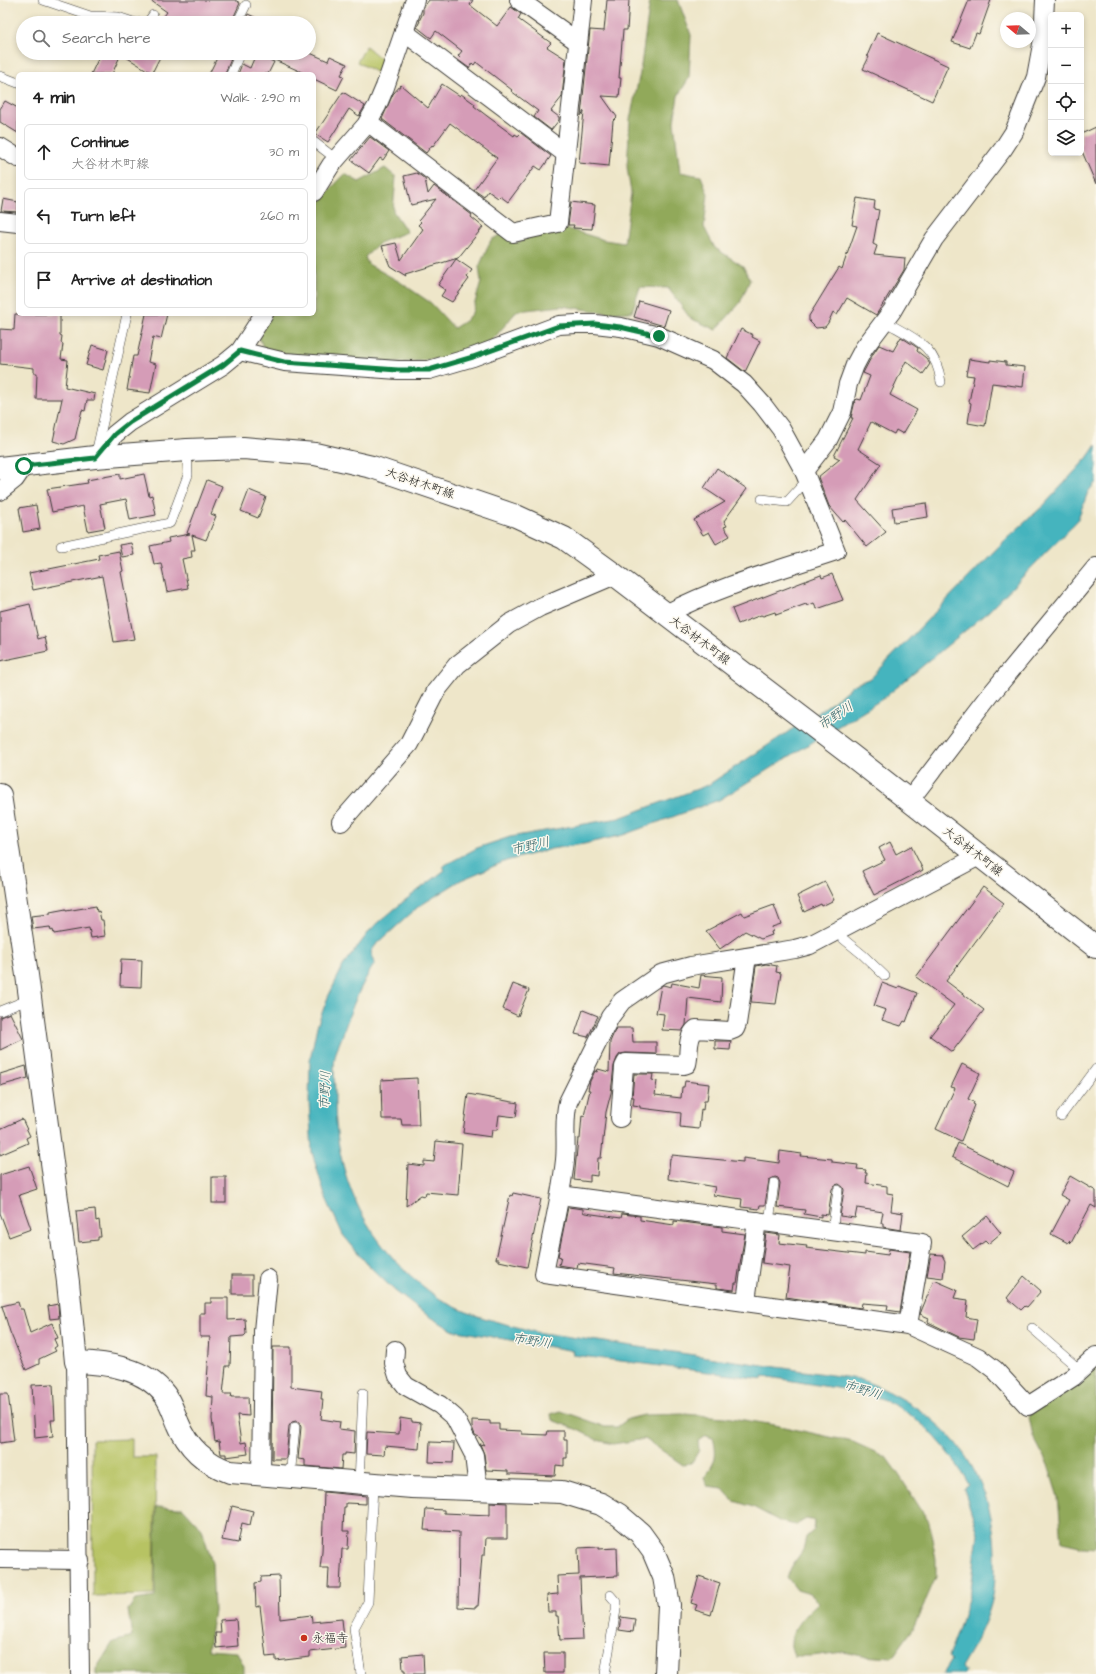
<!DOCTYPE html>
<meta charset="utf-8">
<style>
body{margin:0;font-family:"Architects Daughter","Klee One",sans-serif;background:#f6f6f6;color:#222}
.controls{position:absolute;right:12px;top:12px;display:grid;overflow:hidden;border-radius:6px;box-shadow:0 2px 6px #0003}
.controls button{width:36px;height:36px;display:grid;place-items:center;padding:0;border:0;border-bottom:1px solid #e0e0e0;background:#fff;color:#222;font:20px sans-serif}
.compass{position:absolute;left:1000px;top:12px;width:36px;height:36px;border-radius:50%;background:#fff;box-shadow:0 2px 6px #0003;rotate:289deg}
.stop{position:absolute;width:12px;height:12px;margin:-9px;border:3px solid #0b8043;border-radius:50%;background:#fff}
.stop.end{background:#0b8043;border-color:#fff;box-shadow:0 1px 4px #0008}
.list{margin:0;padding:0;list-style:none}
h2{display:flex;justify-content:space-between;align-items:center;height:52px;margin:0;padding:0 16px;font-size:17px}
h2 small{font-size:13px;font-weight:400;color:#767676}
.list li{display:grid;grid-template-columns:26px 1fr auto;gap:12px;align-items:center;box-sizing:border-box;height:56px;margin:0 8px 8px;padding:0 8px;border:1px solid #e0e0e0;border-radius:6px}
.list b{display:block;font-size:15px;white-space:nowrap}
.list p{margin:0;font-size:13px;white-space:nowrap;color:#767676}
.list em{font-size:13px;font-style:normal;color:#767676}
.icon{flex:none;width:22px;height:22px;fill:none;stroke:currentColor;stroke-width:2;stroke-linecap:round;stroke-linejoin:round}
.map{position:relative;flex:none;width:1096px;height:1674px;overflow:hidden}
.search{position:absolute;background:#fff;box-shadow:0 2px 6px #0003;left:16px;top:16px;width:300px;height:44px;display:flex;align-items:center;gap:10px;box-sizing:border-box;padding:0 14px;border-radius:22px;color:#767676;font-size:15px}
.panel{position:absolute;background:#fff;box-shadow:0 2px 6px #0003;left:16px;top:72px;width:300px;height:244px;border-radius:6px}
.map>svg:first-child{display:block}
.green{fill:#b7c364;stroke:#6a7040}
.forest{fill:#91a95a;stroke:#56623b}
.water{fill:#45b4be;stroke:#30686d}
.building{fill:#d59cb7}
.lines{fill:none;stroke-linecap:round;stroke-linejoin:round}
.service-casing{stroke:#3c3a36;stroke-width:10}
.minor-casing{stroke:#3c3a36;stroke-width:20}
.tertiary-casing{stroke:#3c3a36;stroke-width:24}
.secondary-casing{stroke:#3c3a36;stroke-width:24}
.service{stroke:#fff;stroke-width:9}
.minor{stroke:#fff;stroke-width:18}
.tertiary{stroke:#fff;stroke-width:22}
.secondary{stroke:#fff;stroke-width:22}
.route{stroke:#0b8043;stroke-width:5}
.poi-dot{fill:#c8321e;stroke:#fbf7ec;stroke-width:1.5}
.labels{text-anchor:middle;stroke-width:3;stroke-linejoin:round;paint-order:stroke}
.street-label{font-size:12px;fill:#1c1c1c;stroke:#fbf7ec}
.poi-label{font-size:12px;fill:#1c1c1c;stroke:#fbf7ec;text-anchor:start}
.water-label{font-size:13px;font-style:italic;fill:#2e6065;stroke:#fbf7ec}
</style>
<div class="map">
<svg width="1096" height="1674" viewBox="0 0 1096 1674">
<rect width="100%" height="100%" fill="#fbf7ec"/>
<filter id="ink" filterUnits="userSpaceOnUse"><feTurbulence type="fractalNoise" baseFrequency=".025" numOctaves="2"/><feDisplacementMap in="SourceGraphic" scale="8" xChannelSelector="R" yChannelSelector="G"/><feConvolveMatrix kernelMatrix="1 2 1 2 8 2 1 2 1" color-interpolation-filters="sRGB"/></filter>
<filter id="wash" filterUnits="userSpaceOnUse"><feTurbulence type="fractalNoise" baseFrequency=".012" numOctaves="4" result="noise"/><feDisplacementMap in="SourceGraphic" scale="16" xChannelSelector="R" yChannelSelector="G"/><feGaussianBlur stdDeviation="0.9" result="paint"/><feColorMatrix in="noise" values="0 0 0 0 0 0 0 0 0 0 0 0 0 0 0 0 0 1.4 0 .05"/><feComposite in="paint" operator="in"/></filter>
<g filter="url(#wash)">
<rect width="100%" height="100%" fill="#eee6c9"/>
<g class="green">
<path d="M366,46L387,64L383,76L357,62Z"/>
<path d="M132,1439V1457H156L154,1595L93,1596L92,1440Z"/>
</g>
<g class="forest">
<path d="M650,0H678L691,35L689,78L678,96L674,122L680,172L701,176L708,194L704,227L715,248L743,266L750,280L740,303L716,330L690,318L668,288L640,287L632,312L608,313L562,306L517,311L490,343L462,357L396,363L265,353L259,337L268,314H314V215L324,196L345,174L359,182L385,168L396,177L393,211L407,232L381,242L365,257L368,264L400,282L431,303L454,328L465,321L472,313L481,282L479,267L491,240L503,233L518,243L536,233L565,228L604,240L624,243L631,193L627,167L630,119L640,73Z"/>
<path d="M1096,1365V1548L1084,1547L1062,1542L1058,1497L1048,1465L1033,1436L1029,1417L1035,1408Z"/>
<path d="M561,1411L605,1427H617L628,1419L644,1415L684,1414L725,1417L775,1425L853,1442L886,1457L899,1475L929,1522L936,1560V1577L913,1629L892,1658L862,1656L843,1652L811,1656H794C793,1652 790,1647 791,1643C792,1626 807,1613 819,1602L810,1594L797,1590L787,1577L794,1563L803,1550L806,1537L814,1530L815,1521L806,1519L796,1525L781,1522L753,1507L734,1501L723,1488L707,1486L704,1478C715,1463 718,1456 713,1438L705,1436L698,1441L699,1450L691,1464L683,1465L645,1439L613,1444L597,1440L578,1430L552,1420L551,1414Z"/>
<path d="M156,1507L183,1508L202,1529L212,1563L214,1610L208,1650L237,1652L244,1666V1674H96V1669L113,1642L132,1637L128,1610L135,1600L155,1597Z"/>
</g>
<path class="water" d="M1096,445V482L1088,492L1077,521L989,611L884,698L719,800L623,835L584,844L551,849L506,861L461,880L418,907L375,946L371,952L375,963C360,986 350,1011 342,1037C339,1044 336,1051 335,1058C333,1069 335,1083 335,1094C334,1176 364,1241 429,1291C459,1315 500,1322 536,1332L859,1379C939,1408 993,1465 995,1553C995,1571 996,1587 991,1604C985,1627 973,1647 961,1667L966,1671L964,1674H942L951,1660L948,1657L960,1625L971,1589L978,1533L964,1489L969,1485C948,1446 917,1411 874,1396C860,1391 844,1389 829,1387C807,1383 785,1380 763,1376V1379L573,1355L574,1351L452,1330L421,1311L395,1291L368,1265L343,1235L325,1196L312,1152L309,1101L310,1060L317,1026L328,997L343,966L371,929L404,901L445,870L443,866L477,848L510,837L619,818L708,785L833,702L853,685L871,678L1004,541L1044,505L1087,458Z"/>
<g id="blocks">
<g class="building">
<path d="M150,0H235L240,3L231,23H159L167,12Z"/>
<path d="M429,0H473L470,5L497,26L511,7L521,14L518,19L551,43L547,47L566,59L562,97L551,111L559,117V120L551,130L534,117L538,111L511,91L512,90L476,62L474,65L472,63L469,68L458,60L460,58L458,56L462,51L436,31L431,38L417,27L420,21H419L423,13V8Z"/>
<path d="M607,0H629L627,30H623L619,78H621L619,97L602,96L617,117L613,121L609,166L579,163L584,111L581,116L590,30L604,31Z"/>
<path d="M969,0H991L979,34L976,33L970,48L952,42Z"/>
<path d="M248,14L267,23H244Z"/>
<path d="M877,33L948,66L932,101L863,69L869,57L867,56Z"/>
<path d="M101,53H162L152,73L121,54L112,74H91Z"/>
<path d="M259,53H310L328,61L330,56L347,64L341,75L344,76L337,90L314,79V74H306Z"/>
<path d="M219,54L231,59L225,74H209Z"/>
<path d="M256,54L274,62L268,74H238L242,64L250,68Z"/>
<path d="M442,84L460,96L461,94L475,104L474,106L487,116L514,136L515,134L518,136L521,133L551,156L541,170L535,166L508,202L500,196L498,198L488,191L484,197L474,190L497,158L450,123L433,146L432,145L426,153L382,119L393,94L401,85L428,108Z"/>
<path d="M343,92L365,106L359,116L349,109L328,142L315,134Z"/>
<path d="M5,101L18,108V133L0,122V109Z"/>
<path d="M1096,127V184L1081,149V134Z"/>
<path d="M370,137L389,151L383,160L380,158L369,173L351,160Z"/>
<path d="M417,173L425,179L428,194L434,186L472,215L471,217L483,227L458,258L405,274L406,276L390,266L382,246L396,243L401,260L423,229L418,225L421,222L419,220L436,199L411,205L404,176Z"/>
<path d="M857,198L875,201L874,209L879,210L873,244L877,246L874,255L905,258L904,270L876,315L847,298L837,315L833,312L828,323L825,327L816,328L809,321V316L839,267L842,269L857,226L852,225Z"/>
<path d="M3,199L18,202V212L1,211Z"/>
<path d="M571,202L595,205L592,229L573,228L574,225H568Z"/>
<path d="M456,259L472,270L467,277L469,279L452,302L441,296L445,290L438,285Z"/>
<path d="M639,301L669,310L664,326L634,317Z"/>
<path d="M15,314H60V335L62,336L61,343L63,344L61,359L68,360L65,387L95,394L94,400H87L85,411L82,410L75,439L64,444L53,441L62,399H36L37,373H34V368L0,364V329L14,330Z"/>
<path d="M146,314H167L161,339L153,337L148,362L156,364L150,393L127,390L133,356H137Z"/>
<path d="M741,329L753,335L752,337L760,341L745,372L727,358Z"/>
<path d="M901,337L918,348L917,351L926,358L930,364L923,374L906,361L890,395L917,410L903,434L896,430L894,434L871,422L858,449L881,464L857,500L886,532L867,547L845,520L843,522L829,506L818,477L840,459L834,456L853,418H851L855,401L857,399L861,400L870,376L863,373L873,354L879,345L893,351Z"/>
<path d="M92,345L108,350L103,370L86,365Z"/>
<path d="M969,359L990,362V360L1006,362V365L1025,367L1023,387L992,383L985,426L968,423L971,403L969,402L974,376L966,375Z"/>
<path d="M717,468L747,489L724,521L727,526L724,527L730,536L716,544L709,532L703,535L694,520L725,502L704,488Z"/>
<path d="M120,474V479L144,474L149,496L152,495L156,515L130,520L126,499L100,504L105,528L88,531L83,506L52,512L47,489L88,483L87,480Z"/>
<path d="M207,480L222,486L211,514L216,516L206,540L192,535L195,550H191L192,557L182,559L188,588L167,592L161,563L154,564L150,546L169,542L168,538L190,534L187,533Z"/>
<path d="M249,490L266,497L258,518L241,511Z"/>
<path d="M926,503L928,517L894,522L892,508Z"/>
<path d="M36,505L40,529L23,532L19,508Z"/>
<path d="M131,543L134,555L122,557L119,545Z"/>
<path d="M119,551L123,571L121,572L134,639L114,642L102,576L33,590L29,573L99,559L98,555Z"/>
<path d="M832,574L843,600L817,609L814,603L807,606L806,604L776,615L775,612L763,616L761,615L738,624L732,609L821,575L822,578Z"/>
<path d="M30,604L38,639L45,637L48,651L0,661V611Z"/>
<path d="M890,842L896,854L911,846L923,870L874,895L862,871L885,860L879,848Z"/>
<path d="M825,882L834,900L822,906L821,904L804,912L797,896Z"/>
<path d="M983,887L1004,903L946,981L984,1010L952,1052L930,1036L954,1005L916,977Z"/>
<path d="M774,905L781,924L772,927L773,931L771,932L772,935L761,939L745,931L720,949L706,931L742,912L744,916Z"/>
<path d="M96,906L97,912L99,911L101,920H103L105,936L91,938L89,928L54,934L53,930L51,931L50,927L33,929L31,916L50,914V912L66,909V911Z"/>
<path d="M121,959L142,960L141,987L120,986Z"/>
<path d="M766,964L777,966L776,972L781,973L776,1004L751,1002L756,966Z"/>
<path d="M701,975L722,977L721,1002L688,998L686,1025L682,1031L662,1030L664,1014L656,1013L661,986L663,985L671,987L672,983L699,988Z"/>
<path d="M882,983L898,989L899,986L917,993L906,1022L904,1021L901,1026L882,1020L886,1010L874,1006Z"/>
<path d="M513,984L529,990L518,1016L503,1009Z"/>
<path d="M583,1010L598,1016L588,1037L575,1034Z"/>
<path d="M10,1013L23,1039L0,1050V1017Z"/>
<path d="M616,1028H632L633,1042H656V1054L626,1053L620,1054L617,1058L614,1066L611,1093L606,1112L601,1158H598L597,1176L590,1175V1182L574,1180L578,1139H580L582,1115L584,1116L590,1090H588L590,1081L595,1071L597,1072L598,1069L609,1072L610,1042Z"/>
<path d="M715,1041H731L730,1050L715,1049Z"/>
<path d="M962,1064L980,1073L968,1099L974,1102L973,1104L975,1105L961,1141L936,1129L955,1088L951,1087Z"/>
<path d="M26,1066L28,1078L0,1086V1074Z"/>
<path d="M634,1074H653L652,1080L657,1081L655,1095L681,1098L682,1087H684L685,1081L709,1084L707,1101H704L703,1110L701,1109L699,1129L680,1127L681,1113L640,1108V1106L633,1105L634,1097H632Z"/>
<path d="M417,1078L419,1125H402L401,1119H382L381,1080Z"/>
<path d="M468,1094L518,1103L516,1117L499,1115L497,1130H492L491,1137L463,1133Z"/>
<path d="M22,1119L30,1136L26,1138L28,1143L0,1155V1129Z"/>
<path d="M436,1141L462,1144L458,1195L426,1192L425,1196L421,1195L406,1206L408,1164L424,1166V1161L434,1162Z"/>
<path d="M958,1143L993,1160L992,1161L1014,1172L1008,1186L952,1157Z"/>
<path d="M780,1151L802,1154L801,1156L832,1159V1162L858,1165L857,1169L866,1170L865,1173H867L866,1183L887,1186V1193L893,1194L891,1211L903,1213L901,1230L883,1227V1223H881L883,1212L857,1208L855,1218L840,1216L844,1190L843,1187L839,1184L835,1185L832,1189L828,1215L821,1214V1217L804,1214L805,1210L777,1207L780,1183L778,1178L775,1177L769,1180L765,1205H760L759,1209L741,1207L742,1199L713,1195L715,1187L668,1179L670,1158H672V1155L743,1162V1158L779,1163Z"/>
<path d="M29,1166L37,1189L19,1195L31,1229L9,1237L0,1213V1175Z"/>
<path d="M1070,1176L1096,1191V1208L1091,1205L1071,1243L1069,1241L1068,1243L1051,1234L1069,1200L1060,1195Z"/>
<rect x="212" y="1177" width="14" height="26"/>
<path d="M513,1193L541,1199L527,1267L499,1261V1259H496L510,1195L512,1196Z"/>
<path d="M568,1207L583,1209V1212L585,1213L621,1218L622,1214L640,1216V1220L674,1225V1221L722,1227V1231L745,1234L737,1283H735L734,1290L717,1288V1284L614,1273L615,1268L578,1263L577,1268L559,1265L561,1257L558,1256Z"/>
<path d="M95,1209L96,1221L99,1220L101,1237H98V1240L79,1242L76,1211Z"/>
<path d="M987,1216L1001,1233L988,1244L985,1241L973,1250L962,1237Z"/>
<path d="M766,1233L780,1235L779,1243L807,1246L806,1248L865,1255V1252L888,1255L889,1249L910,1252L900,1312L887,1310L888,1305L862,1303L861,1308L786,1297L790,1267L762,1263Z"/>
<path d="M931,1254L942,1255L945,1261L943,1278L927,1276Z"/>
<rect x="232" y="1275" width="20" height="19"/>
<path d="M1024,1276L1041,1291L1027,1307L1025,1306L1021,1310L1007,1298Z"/>
<path d="M934,1280L957,1290L954,1298L968,1300L966,1317L977,1319L974,1339L959,1337L928,1322L929,1318L920,1314Z"/>
<path d="M211,1298H228V1320L245,1319L246,1334L244,1336L231,1337L230,1366H226L223,1394H232L231,1397H248L249,1416L237,1415L241,1443L246,1442L248,1454L226,1457V1454H221L219,1441L215,1442L212,1419L213,1397L206,1396L210,1337H200V1313H205V1303H211Z"/>
<path d="M18,1302L20,1309H23L30,1333L52,1323L58,1338L54,1339L57,1346L54,1348L56,1351L39,1359V1364L26,1370L10,1332L2,1306Z"/>
<path d="M58,1304L59,1318L50,1319L48,1306Z"/>
<path d="M273,1347H291V1387L322,1391L321,1399H323L321,1419L340,1422L339,1429L355,1431L354,1454L345,1453V1455H342L341,1469L305,1466V1460L298,1459L301,1427L299,1422L296,1421L292,1422L289,1426L286,1459H272Z"/>
<path d="M53,1384L55,1420H51L53,1436L35,1438L32,1385Z"/>
<path d="M0,1394H8L14,1441L0,1443Z"/>
<path d="M400,1418L412,1420V1422L421,1423L419,1449L385,1446L384,1455L366,1454L367,1432L399,1434Z"/>
<path d="M472,1420L490,1421V1424H499V1430L522,1431V1434L547,1435L548,1431H564V1440H567V1458H564V1466L556,1465L555,1476L513,1474H508V1471L486,1470L484,1454L480,1444L485,1445L479,1437L475,1435L472,1427Z"/>
<path d="M430,1442L454,1443L453,1463L429,1462Z"/>
<path d="M324,1492L366,1496V1504L346,1503V1507H344L343,1531H349L348,1549H342L340,1588H328L329,1568H320L322,1552Z"/>
<path d="M490,1502L507,1503V1538H486L485,1555H482L478,1606H476V1608L458,1607L459,1532L424,1530L426,1509L444,1510V1513L490,1515Z"/>
<path d="M232,1506L253,1511L250,1525L242,1523L238,1543L222,1540L226,1521H228Z"/>
<path d="M599,1547V1549L617,1548L618,1576L580,1578L583,1639L560,1640L558,1616H556V1612H548L547,1595L558,1594L557,1576L579,1575L578,1548Z"/>
<path d="M279,1576L280,1619L311,1615L312,1622L342,1619L345,1648L310,1652V1657L276,1661V1656L266,1657L260,1606L256,1607L255,1583L261,1582V1577Z"/>
<path d="M699,1576L720,1583L711,1615L695,1610L697,1605L691,1603Z"/>
<path d="M621,1617L635,1619L633,1632L619,1630Z"/>
<path d="M236,1619L238,1646L216,1648L215,1633H221L220,1620Z"/>
<path d="M544,1653H563V1673H545Z"/>
<path d="M423,1654L424,1674H405V1670H403L402,1656Z"/>
</g>
</g>
</g>
<g filter="url(#ink)">
<use href="#blocks" fill-opacity="0" stroke="#3c3a36" stroke-width="1"/>
<g class="lines">
<g class="service-casing">
<g id="service">
<path d="M43,0L90,16L118,17L136,23L148,22L153,15"/>
<path d="M237,23L246,5"/>
<path d="M231,74L240,53"/>
<path d="M0,76L18,83"/>
<path d="M314,142L336,159"/>
<path d="M884,321C913,338 936,344 941,382"/>
<path d="M97,449L127,314"/>
<path d="M762,499L787,502L807,480"/>
<path d="M61,546L170,523L188,475L187,450"/>
<path d="M835,932L863,955L885,976"/>
<path d="M0,1011L30,999"/>
<path d="M1061,1116L1096,1069"/>
<path d="M769,1223L774,1183"/>
<path d="M832,1231L838,1190"/>
<path d="M1032,1328L1080,1370"/>
<path d="M290,1477L295,1427"/>
<path d="M359,1483L363,1393"/>
<path d="M361,1674L354,1628L368,1602L373,1484"/>
<path d="M605,1674L616,1610V1602L610,1595"/>
</g>
</g>
<g class="minor-casing">
<g id="minor">
<path d="M519,0L578,42"/>
<path d="M404,32L566,154"/>
<path d="M368,122L513,233L558,223L583,0"/>
<path d="M0,147L18,158"/>
<path d="M314,192L331,165L366,125L377,106L385,87L415,0"/>
<path d="M0,221L18,223"/>
<path d="M240,351L285,362L398,370H429L473,357L559,325L576,324H595L621,327L659,336L713,360L744,384L762,404L781,429L804,471L836,551C779,570 719,586 666,614"/>
<path d="M95,457L115,434L130,422L223,365L240,351L264,314"/>
<path d="M804,471L828,440L842,412L848,384L855,365L864,348L892,311L934,239L1003,149L1014,132L1036,77L1043,39L1045,0"/>
<path d="M0,491L15,479L24,466"/>
<path d="M909,801L991,694L1096,567"/>
<path d="M341,822L409,744L436,691L457,665L509,624L540,607L615,575"/>
<path d="M979,856L810,945L795,949L691,966L661,974L622,1001L610,1017L568,1102C563,1121 567,1140 565,1160C561,1198 551,1236 544,1274L908,1325L978,1357L995,1370L1028,1406L1073,1377L1096,1356"/>
<path d="M620,1118L624,1067L626,1063L684,1065L687,1064C690,1053 686,1037 696,1029L730,1031L735,1029L737,1024L747,957"/>
<path d="M560,1195L922,1243L908,1325"/>
<path d="M746,1301L757,1221"/>
<path d="M395,1350L394,1363L398,1376L406,1386L440,1405L455,1418L474,1455L478,1489"/>
<path d="M76,1362L80,1674"/>
<path d="M261,1476L263,1331L268,1279"/>
<path d="M0,1559L80,1560"/>
</g>
</g>
<g class="tertiary-casing">
<path id="tertiary" d="M0,795L27,975L68,1282L76,1362C108,1363 145,1368 165,1395C171,1403 174,1414 178,1423C188,1448 205,1463 230,1472L412,1487L562,1492L601,1504L619,1515L640,1533L653,1551L664,1577L669,1605L666,1674"/>
</g>
<g class="secondary-casing">
<path id="secondary" d="M0,468L95,457L187,450L243,448L315,454L372,467L516,516L564,538L615,575L851,755L1096,947"/>
</g>
<use href="#service" class="service"/>
<use href="#minor" class="minor"/>
<use href="#tertiary" class="tertiary"/>
<use href="#secondary" class="secondary"/>
</g>
</g>
<g class="lines" filter="url(#ink)">
<path class="route" d="M24,466L95,458L115,434L130,422L223,365L240,351L284,362L398,370H429L473,357L559,326L595,324L620,327L659,336"/>
</g>
<circle class="poi-dot" cx="304" cy="1638" r="4"/>
<g class="labels">
<g class="street-label">
<text transform="translate(420 483) rotate(19)" y="4">大谷材木町線</text>
<text transform="translate(700 640) rotate(37)" y="4">大谷材木町線</text>
<text transform="translate(973 851) rotate(38)" y="4">大谷材木町線</text>
</g>
<g class="poi-label">
<text x="312" y="1642">永福寺</text>
</g>
<g class="water-label">
<text transform="translate(835 715) rotate(-34)" y="5">市野川</text>
<text transform="translate(530 845) rotate(-13)" y="5">市野川</text>
<text transform="translate(324 1090) rotate(-88)" y="5">市野川</text>
<text transform="translate(532 1340) rotate(9)" y="5">市野川</text>
<text transform="translate(863 1389) rotate(17)" y="5">市野川</text>
</g>
</g>
</svg>
<div class="controls">
<button>+</button>
<button>−</button>
<button><svg class="icon" aria-label="locate" viewBox="0 0 24 24"><circle cx="12" cy="12" r="6"/><path d="M12 2v4M12 18v4M2 12h4M18 12h4"/></svg></button>
<button><svg class="icon" aria-label="layers" viewBox="0 0 24 24"><path d="M12 4l9 5-9 5-9-5zM3 14l9 5 9-5"/></svg></button>
</div>
<svg class="compass" viewBox="-18 -18 36 36"><path d="M0-13l5 13h-10z" fill="#e53935"/><path d="M0 13l5-13h-10z" fill="#767676"/></svg>
<div class="stop" style="left:24px;top:466px"></div>
<div class="stop end" style="left:659px;top:336px"></div>
<div class="search"><svg class="icon" aria-label="search" viewBox="0 0 24 24"><circle cx="10" cy="10" r="6"/><path d="M15 15l6 6"/></svg>Search here</div>
<section class="panel">
<h2>4 min<small>Walk · 290 m</small></h2>
<ul class="list">
<li><svg class="icon" aria-label="ahead" viewBox="0 0 24 24"><path d="M12 20V5M6 11l6-6 6 6"/></svg><div><b>Continue</b><p>大谷材木町線</p></div><em>30 m</em></li>
<li><svg class="icon" aria-label="left" viewBox="0 0 24 24"><path d="M17 20v-9H6M10 6l-5 5 5 5"/></svg><div><b>Turn left</b></div><em>260 m</em></li>
<li><svg class="icon" aria-label="arrive" viewBox="0 0 24 24"><path d="M6 21V4h12l-3 4 3 4H6"/></svg><div><b>Arrive at destination</b></div></li>
</ul>
</section>
</div>
